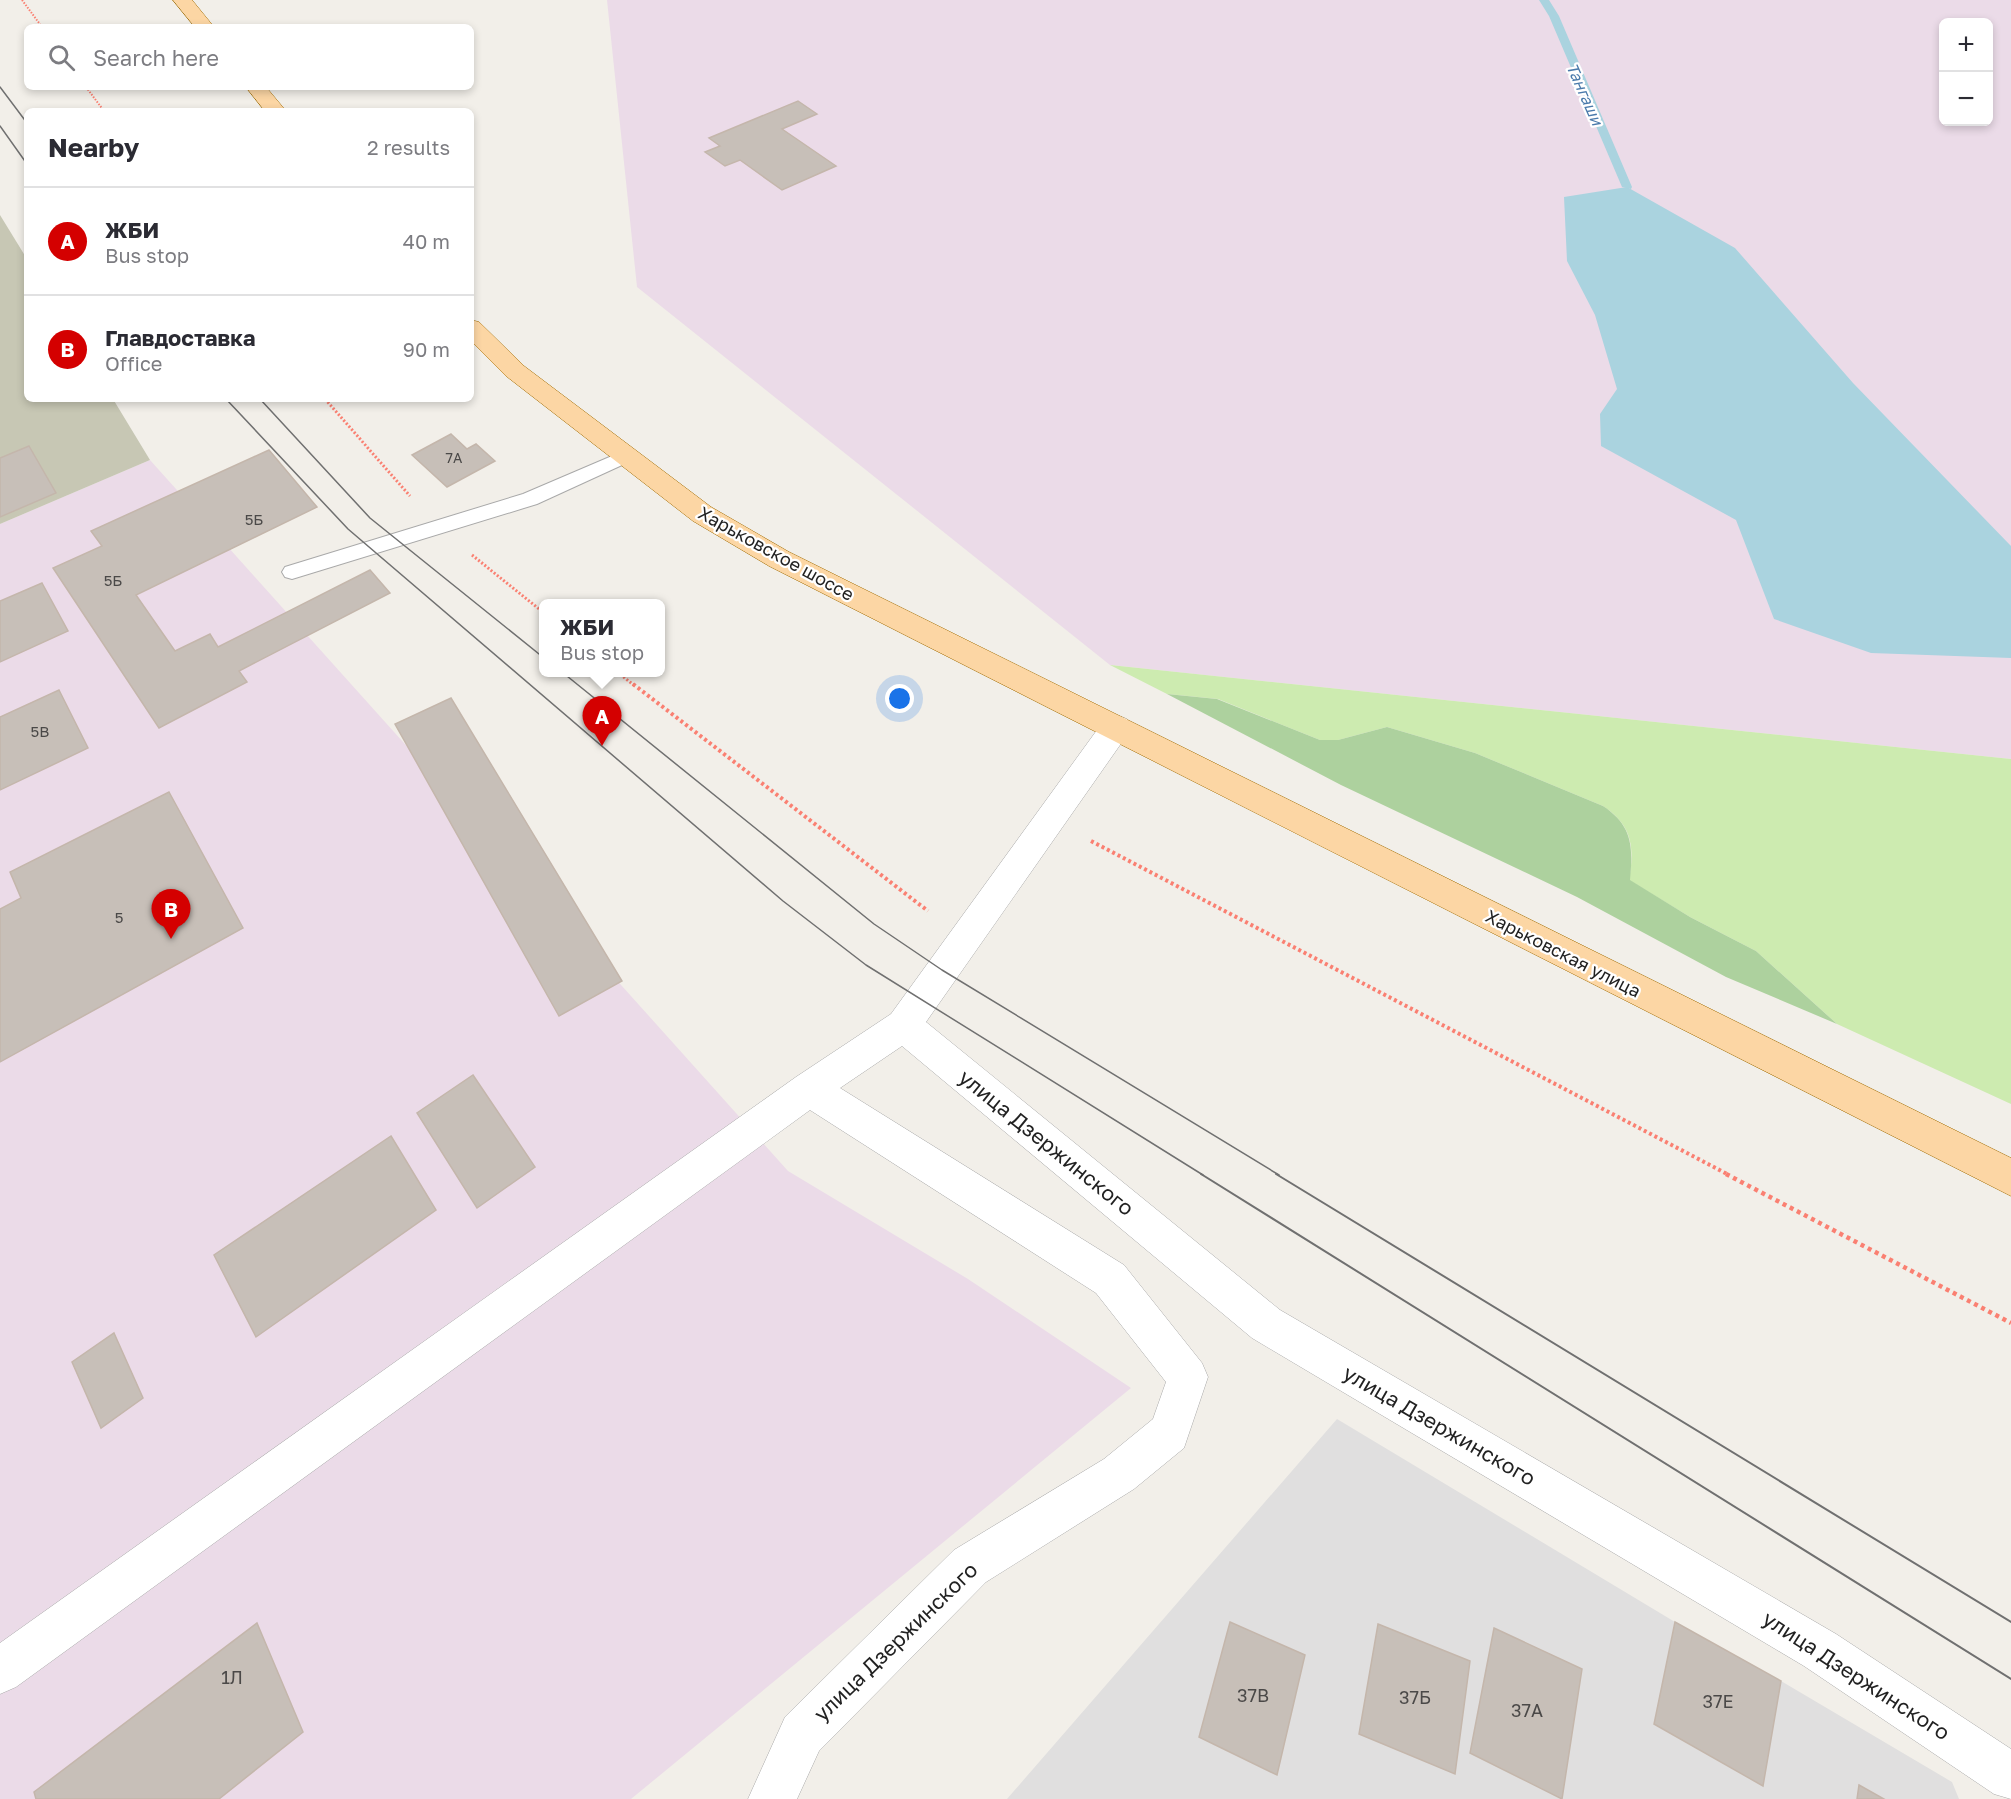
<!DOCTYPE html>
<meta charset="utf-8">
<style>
body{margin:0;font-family:"Golos Text",sans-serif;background:#f7f7f7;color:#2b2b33}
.controls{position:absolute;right:18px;top:18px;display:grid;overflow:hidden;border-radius:9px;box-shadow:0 3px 9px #0003}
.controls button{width:54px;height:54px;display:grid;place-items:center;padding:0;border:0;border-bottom:2px solid #e1e1e2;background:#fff;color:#2b2b33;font:30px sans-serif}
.you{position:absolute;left:900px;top:699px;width:21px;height:21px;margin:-15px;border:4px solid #fff;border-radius:50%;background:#1a73e8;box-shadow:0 0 0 9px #1a73e833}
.badge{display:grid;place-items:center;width:39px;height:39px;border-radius:50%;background:#d40000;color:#fff;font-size:20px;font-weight:700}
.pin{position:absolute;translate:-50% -50px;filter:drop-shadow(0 2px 3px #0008)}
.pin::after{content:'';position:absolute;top:32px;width:21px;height:18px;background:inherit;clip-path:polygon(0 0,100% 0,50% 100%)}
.popup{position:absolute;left:539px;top:599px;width:126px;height:78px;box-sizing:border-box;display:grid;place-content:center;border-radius:9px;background:#fff;filter:drop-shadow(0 2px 4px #0005);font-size:20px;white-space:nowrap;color:#7c7c81}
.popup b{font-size:22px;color:#2b2b33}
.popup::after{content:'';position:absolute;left:50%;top:100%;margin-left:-12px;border:12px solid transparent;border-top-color:#fff}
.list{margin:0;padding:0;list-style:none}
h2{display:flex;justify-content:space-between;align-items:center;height:78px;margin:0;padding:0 24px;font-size:26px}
h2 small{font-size:20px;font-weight:400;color:#7c7c81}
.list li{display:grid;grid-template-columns:39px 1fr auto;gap:18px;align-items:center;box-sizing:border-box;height:108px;padding:0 24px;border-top:2px solid #e1e1e2}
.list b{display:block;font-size:22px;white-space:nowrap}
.list p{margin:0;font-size:20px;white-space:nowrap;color:#7c7c81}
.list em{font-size:20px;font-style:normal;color:#7c7c81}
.icon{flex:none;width:33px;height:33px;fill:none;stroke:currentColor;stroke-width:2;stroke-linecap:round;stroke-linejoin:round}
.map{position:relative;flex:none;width:2011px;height:1799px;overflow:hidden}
.search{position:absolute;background:#fff;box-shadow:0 3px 9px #0003;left:24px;top:24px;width:450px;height:66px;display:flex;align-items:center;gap:15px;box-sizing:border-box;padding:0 21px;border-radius:9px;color:#7c7c81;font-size:22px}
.panel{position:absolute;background:#fff;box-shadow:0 3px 9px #0003;left:24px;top:108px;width:450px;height:294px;border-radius:9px}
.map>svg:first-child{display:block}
.residential{fill:#e0dfdf}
.industrial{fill:#ebdbe8;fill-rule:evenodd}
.construction{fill:#c7c7b4}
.grass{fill:#cdebb0}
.forest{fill:#add19e}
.water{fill:#aad3df}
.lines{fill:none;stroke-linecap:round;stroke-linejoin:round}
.stream{fill:#aad3df;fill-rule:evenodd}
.building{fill:#c7bfb8;stroke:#c4b6ab;stroke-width:1.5}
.lane-casing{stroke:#a9a9a9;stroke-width:2}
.street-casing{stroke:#a9a9a9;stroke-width:1}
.primary-casing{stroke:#a06b00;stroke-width:1}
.path-far3{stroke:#fa8072;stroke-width:2;stroke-dasharray:1.5 1.5;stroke-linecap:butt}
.path-far2{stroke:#fa8072;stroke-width:3;stroke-dasharray:2 2;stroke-linecap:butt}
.path-far1{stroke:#fa8072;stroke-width:4;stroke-dasharray:3 3;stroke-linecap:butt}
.path{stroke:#fa8072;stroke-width:4.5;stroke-dasharray:4 4;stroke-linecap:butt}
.lane{fill:#fff;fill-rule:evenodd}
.street{fill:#fff;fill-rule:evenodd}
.primary{fill:#fcd6a4;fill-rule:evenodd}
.tram-far1{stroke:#707070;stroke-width:1.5}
.tram{stroke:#707070;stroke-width:2}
.labels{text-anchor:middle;stroke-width:4.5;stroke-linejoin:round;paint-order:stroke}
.far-number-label{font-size:14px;fill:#4b4948}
.number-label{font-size:15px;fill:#4b4948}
.far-water-label{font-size:16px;font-style:italic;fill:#4a7aab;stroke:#fff}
.street-label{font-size:18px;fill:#222;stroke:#fff}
.near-number-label{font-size:18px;fill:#4b4948}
.near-street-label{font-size:21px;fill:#222;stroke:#fff}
</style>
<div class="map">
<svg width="2011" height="1799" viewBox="0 0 2011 1799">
<rect width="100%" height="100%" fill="#f2efe9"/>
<path class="residential" d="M1337,1419L1675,1622L1781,1681L1952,1782L1959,1799H1007Z"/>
<g class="industrial">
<path d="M607,0H2011V759L1110,665L637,287ZM1944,22H1988V122H1944Z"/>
<path d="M150,460L788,1171L968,1279L1131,1388L631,1799H0V524Z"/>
</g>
<path class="construction" d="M0,215L27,259V399H113L150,460L0,524Z"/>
<path class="grass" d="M1110,665L2011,759V1104L1837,1024L1756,951L1690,917L1629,880C1635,847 1632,825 1603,806L1475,753L1387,727L1338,740H1320L1218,699L1167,694Z"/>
<path class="forest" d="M1167,694L1217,699L1320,740H1338L1387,727L1475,753L1603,806C1633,826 1633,847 1630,880L1690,917L1756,951L1837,1024L1726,977L1577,897L1341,785Z"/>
<path class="water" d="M1627,187L1735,248L1853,383L2011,546V658L1871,653L1774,619L1736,520L1601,446L1600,414L1617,389L1595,315L1567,261L1564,197Z"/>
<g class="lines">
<path class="stream" d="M1539,0H1549L1559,16L1632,187L1631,189L1622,187L1549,16Z"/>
</g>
<g class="building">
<path d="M798,101L817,114L782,129L836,166L782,190L740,160L725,166L705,152L720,146L709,138Z"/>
<path d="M451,434L467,449L476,444L495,461L447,487L412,455Z"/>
<path d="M29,446L56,493L0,517V458Z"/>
<path d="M269,450L317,507L136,595L175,651L210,634L218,647L370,570L390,593L239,671L247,682L159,728L53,568L102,546L91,531Z"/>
<path d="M42,583L68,631L0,662V601Z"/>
<path d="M59,690L88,748L0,790V717Z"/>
<path d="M451,698L622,981L559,1016L395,724Z"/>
<path d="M169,792L243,928L0,1062V909L21,898L10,872Z"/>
<path d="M473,1075L535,1167L477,1208L417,1113Z"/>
<path d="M391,1136L436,1210L256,1337L214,1255Z"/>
<path d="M114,1333L143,1398L101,1428L72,1362Z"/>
<path d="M1230,1622L1305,1655L1277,1775L1199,1737Z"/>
<path d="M1675,1622L1781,1681L1763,1786L1654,1724Z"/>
<path d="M257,1623L303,1732L219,1799H36L34,1792Z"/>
<path d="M1378,1624L1470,1661L1455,1774L1359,1734Z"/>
<path d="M1494,1628L1582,1669L1562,1799L1470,1753Z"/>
<path d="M1859,1785L1884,1799H1857Z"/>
</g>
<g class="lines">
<g class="lane-casing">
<path id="lane" d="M626,450L633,452L635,456L633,460L537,504L292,579L285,577L282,572L285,567L523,494Z"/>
</g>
<g class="street-casing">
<path id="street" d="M1116,715L1127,719L1131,727L1127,735L926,1022L1280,1310L1836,1634L2011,1749V1799L1994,1794L1804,1666L1252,1338L902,1046L840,1088L1124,1265L1202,1363L1208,1377L1184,1448L1134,1489L986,1582L819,1751L797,1799H748L785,1717L954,1550L1104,1459L1153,1419L1166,1382L1096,1293L810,1110L16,1687L0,1694V1643L796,1077L891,1014L1105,719Z"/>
</g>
<g class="primary-casing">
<g id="primary">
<path d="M173,0H192L214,27H195Z"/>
<path d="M246,87H266L286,111H265Z"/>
<path d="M471,320L479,322L524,366L711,507L789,552L2011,1158V1196L769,566L693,521L506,376L471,341Z"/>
</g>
</g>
<g class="path-far3">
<path d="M22,0L42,27"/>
<path d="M86,87L104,111"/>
</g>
<g class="path-far2">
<path d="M325,399L410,496"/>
<path d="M472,555L544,613"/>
<path d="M617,672L635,686"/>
</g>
<g class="path-far1">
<path d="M633,684L928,911"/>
<path d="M1091,841L1729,1175"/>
</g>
<path class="path" d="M1726,1174L2011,1323"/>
<use href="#lane" class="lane"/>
<use href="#street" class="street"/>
<use href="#primary" class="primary"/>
<g class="tram-far1">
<path d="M0,87L27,123"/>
<path d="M0,126L27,164"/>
<path d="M226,399L348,529L783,901L866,965L1203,1175"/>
<path d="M260,399L370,518L544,658"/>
<path d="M562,672L874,924L942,970L1279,1175"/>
</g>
<g class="tram">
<path d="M1201,1174L2011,1679"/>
<path d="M1276,1174L2011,1622"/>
</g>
</g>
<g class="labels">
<g class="far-number-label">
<text x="454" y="463">7А</text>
</g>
<g class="number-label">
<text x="254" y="525">5Б</text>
<text x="113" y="586">5Б</text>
<text x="40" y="737">5В</text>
<text x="119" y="923">5</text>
</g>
<g class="far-water-label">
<text transform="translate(1585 94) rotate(66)" y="6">Тангаши</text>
</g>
<g class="street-label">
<text transform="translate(776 554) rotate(29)" y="6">Харьковское шоссе</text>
<text transform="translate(1563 954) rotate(27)" y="6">Харьковская улица</text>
</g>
<g class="near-number-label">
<text x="232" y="1684">1Л</text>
<text x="1253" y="1702">37В</text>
<text x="1415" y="1704">37Б</text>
<text x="1718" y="1708">37Е</text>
<text x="1527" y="1717">37А</text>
</g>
<g class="near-street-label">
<text transform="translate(1046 1143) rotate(39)" y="7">улица Дзержинского</text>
<text transform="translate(1439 1426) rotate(30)" y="7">улица Дзержинского</text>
<text transform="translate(896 1642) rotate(-44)" y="7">улица Дзержинского</text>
<text transform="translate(1856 1676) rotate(33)" y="7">улица Дзержинского</text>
</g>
</g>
</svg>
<div class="controls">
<button>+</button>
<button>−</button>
</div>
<div class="you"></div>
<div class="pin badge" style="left:602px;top:746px">A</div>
<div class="popup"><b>ЖБИ</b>Bus stop</div>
<div class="pin badge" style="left:171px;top:939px">B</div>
<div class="search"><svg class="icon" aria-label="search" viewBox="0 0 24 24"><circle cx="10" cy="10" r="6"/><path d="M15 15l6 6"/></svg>Search here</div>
<section class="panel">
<h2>Nearby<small>2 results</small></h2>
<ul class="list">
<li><span class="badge">A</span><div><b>ЖБИ</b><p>Bus stop</p></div><em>40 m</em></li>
<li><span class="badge">B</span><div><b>Главдоставка</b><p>Office</p></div><em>90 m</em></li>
</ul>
</section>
</div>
